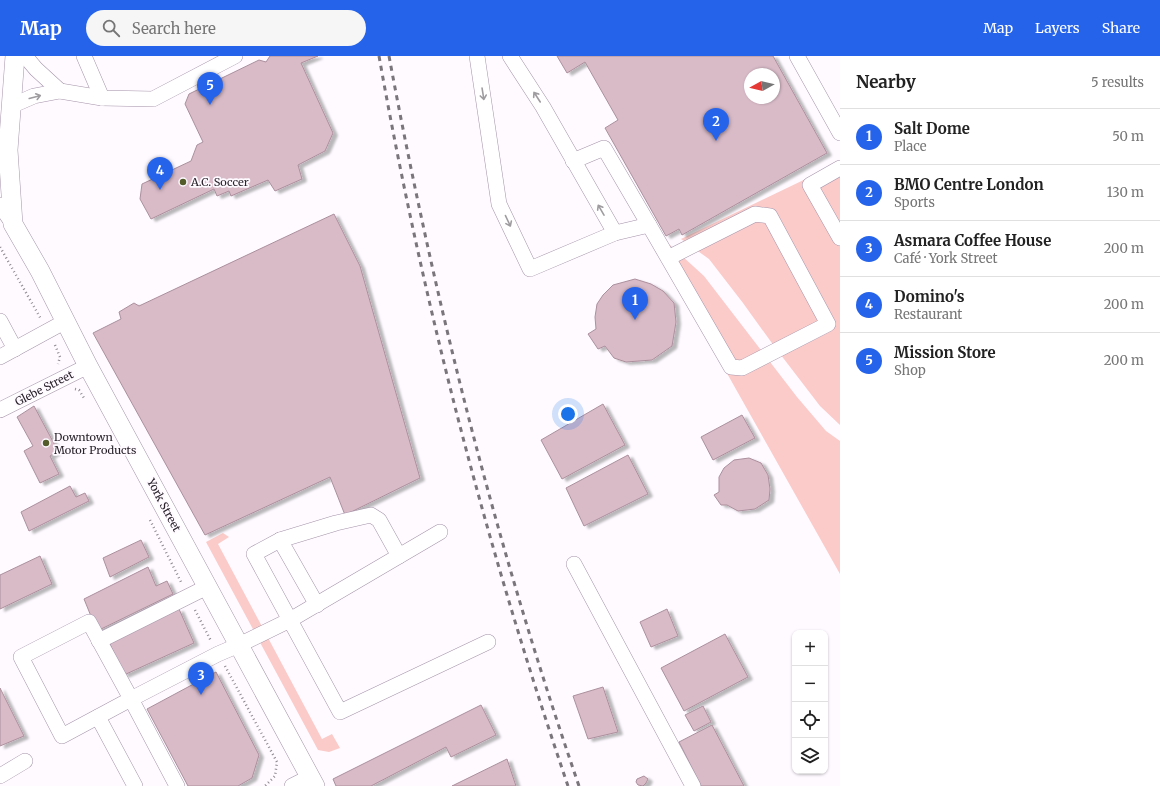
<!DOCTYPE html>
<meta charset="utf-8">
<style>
body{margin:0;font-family:Merriweather,serif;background:#f6f6f6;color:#222}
.controls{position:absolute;right:12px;bottom:12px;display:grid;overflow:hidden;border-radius:8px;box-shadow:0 1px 3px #0004}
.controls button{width:36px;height:36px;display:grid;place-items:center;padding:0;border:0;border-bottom:1px solid #e0e0e0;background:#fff;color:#222;font:20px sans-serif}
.compass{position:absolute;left:744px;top:12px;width:36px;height:36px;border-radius:50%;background:#fff;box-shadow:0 1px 3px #0004;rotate:262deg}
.you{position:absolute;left:568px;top:358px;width:14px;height:14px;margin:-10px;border:3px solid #fff;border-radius:50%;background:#1a73e8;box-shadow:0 0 0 6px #1a73e833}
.badge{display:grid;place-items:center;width:26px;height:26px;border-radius:50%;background:#2563eb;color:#fff;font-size:13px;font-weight:700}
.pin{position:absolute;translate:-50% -33px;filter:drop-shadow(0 1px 2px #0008)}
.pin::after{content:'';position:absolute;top:21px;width:14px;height:12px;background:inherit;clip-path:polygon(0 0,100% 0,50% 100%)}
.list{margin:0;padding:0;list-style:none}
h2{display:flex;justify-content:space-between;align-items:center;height:52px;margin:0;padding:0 16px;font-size:17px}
h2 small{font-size:13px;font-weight:400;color:#767676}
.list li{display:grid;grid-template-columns:26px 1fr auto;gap:12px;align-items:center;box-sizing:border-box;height:56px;padding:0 16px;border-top:1px solid #e0e0e0}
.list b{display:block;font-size:15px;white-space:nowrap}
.list p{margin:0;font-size:13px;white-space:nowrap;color:#767676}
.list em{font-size:13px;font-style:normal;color:#767676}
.icon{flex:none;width:22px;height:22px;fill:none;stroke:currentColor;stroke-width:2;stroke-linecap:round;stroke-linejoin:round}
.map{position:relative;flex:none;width:840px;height:730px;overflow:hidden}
header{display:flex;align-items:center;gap:24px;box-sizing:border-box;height:56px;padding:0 20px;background:#2563eb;color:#fff}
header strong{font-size:19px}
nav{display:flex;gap:22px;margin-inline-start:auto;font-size:14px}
.search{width:280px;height:36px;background:#f6f6f6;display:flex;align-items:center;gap:10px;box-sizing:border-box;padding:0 14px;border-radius:22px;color:#767676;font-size:15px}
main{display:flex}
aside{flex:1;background:#fff}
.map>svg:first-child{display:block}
.green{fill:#fbcbc9}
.building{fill:#d9bbc8;stroke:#ac8f9c;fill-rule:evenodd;filter:url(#shadow)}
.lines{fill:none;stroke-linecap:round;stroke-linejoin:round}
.minor-casing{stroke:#a594aa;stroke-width:16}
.major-casing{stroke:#a594aa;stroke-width:20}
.path{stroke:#918b92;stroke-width:2.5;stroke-dasharray:1 3;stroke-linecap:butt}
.minor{stroke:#fff;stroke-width:15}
.major{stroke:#fff;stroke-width:19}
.rail{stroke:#7a747b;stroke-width:3;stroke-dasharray:5 5;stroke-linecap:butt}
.oneway{stroke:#9f9ca0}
.poi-dot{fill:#535b2a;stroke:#fefaff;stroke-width:1.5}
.labels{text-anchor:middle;stroke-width:3.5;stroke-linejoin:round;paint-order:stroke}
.poi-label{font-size:11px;fill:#29222b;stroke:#fefaff;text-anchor:start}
.street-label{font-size:11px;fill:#29222b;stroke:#fefaff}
</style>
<header>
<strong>Map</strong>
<div class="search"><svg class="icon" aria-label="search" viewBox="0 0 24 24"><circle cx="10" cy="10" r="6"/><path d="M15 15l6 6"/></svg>Search here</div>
<nav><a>Map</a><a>Layers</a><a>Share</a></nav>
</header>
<main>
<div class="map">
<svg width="840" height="730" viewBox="0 0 840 730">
<defs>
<filter id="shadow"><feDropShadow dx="4.5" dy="2.5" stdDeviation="1" flood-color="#0004"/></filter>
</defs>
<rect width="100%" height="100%" fill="#fefaff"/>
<g class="green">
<path d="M839,107L840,109V369L820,350L774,290L743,247L709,203L681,183Z"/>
<path d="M670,189L704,220L797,341L826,375L840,385V518L657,193Z"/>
<path d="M223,477L229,481L218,488L322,683L332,678L340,692L329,696L318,694L206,486Z"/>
</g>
<g class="building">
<path d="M270,0H318L301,7L333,77L325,95L298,109L302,123L275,135L268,124L231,140L229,135L217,140L214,133L151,163L140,143L142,128L191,105L197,89L203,86L185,48L189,38L259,4L266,6Z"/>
<path d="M557,0H773L827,97L682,179L679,173L666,180L605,72L618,64L585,6L567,17ZM750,18H774V42H750Z"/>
<path d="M334,158L360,210L420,422L345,459L330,421L205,479L93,277L121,263L119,256L134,247L139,250Z"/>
<path d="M635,223L651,228L663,235L674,247L676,266L672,290L652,304L626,306L614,302L605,290L598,293L588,278L596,273L595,261L597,248L603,239L613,229Z"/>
<path d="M603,348L625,389L562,423L541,384Z"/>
<path d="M34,350L58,395L50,400L59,418L40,427L24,395L33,390L17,361Z"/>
<path d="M742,359L755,382L713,404L701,381Z"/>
<path d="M628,399L648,438L584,470L566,432Z"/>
<path d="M749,402L761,407L768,419L770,433L769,444L755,453L738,455L727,449H721L714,439L719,436V421L724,412L734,404Z"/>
<path d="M70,430L76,441L85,437L89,445L29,475L21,456Z"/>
<path d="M141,484L149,501L110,521L103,502Z"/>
<path d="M40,500L52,528L0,553V519Z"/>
<path d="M148,511L156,530L167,525L173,538L97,575L84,543Z"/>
<path d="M179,553L194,587L124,619L109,586Z"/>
<path d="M667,553L678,580L651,591L640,566Z"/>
<path d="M725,578L748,621L684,655L661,612Z"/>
<path d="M216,616L259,699L252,722L238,730H188L147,653Z"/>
<path d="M603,631L618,676L588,683L573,640Z"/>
<path d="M0,632L24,680L0,690Z"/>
<path d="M481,649L496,679L451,701L446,691L371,730H336L333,723Z"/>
<path d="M703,650L711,666L694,675L685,659Z"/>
<path d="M712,669L744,730H701L679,686Z"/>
<path d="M507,703L516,730H452Z"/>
<path d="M644,720L648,723L646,727L643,730L638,729L636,726L637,723Z"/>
</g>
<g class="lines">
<g class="minor-casing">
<g id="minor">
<path d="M25,0L36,13L60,35"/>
<path d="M84,0L102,42"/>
<path d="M477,0L499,148L530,213L615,177L543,51L510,0"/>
<path d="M797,0L840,77"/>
<path d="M11,50L34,40L60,35L102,42L153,43L235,0"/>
<path d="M573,105L604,92L649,169"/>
<path d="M840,112L810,129L840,182"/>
<path d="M0,149L13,168"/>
<path d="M615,177L649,169L731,311L742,312L828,268L770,160L755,158L668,202"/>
<path d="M0,265L15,293"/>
<path d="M0,301L66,265"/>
<path d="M0,354L88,310"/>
<path d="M280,484L317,549"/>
<path d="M399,500L379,464L371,459L336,467L280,484L254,498L340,656L488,586"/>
<path d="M574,508L693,730"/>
<path d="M89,566L131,643L62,680L21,601Z"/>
<path d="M99,585L207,531"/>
<path d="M98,661L135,730"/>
<path d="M0,720L25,705"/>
<path d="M177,730L131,643L218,598L239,589L290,564L440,476"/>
<path d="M292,730L310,721"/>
</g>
</g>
<g class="major-casing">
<path id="major" d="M15,0L8,94L13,168L40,215L88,310L315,730"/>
</g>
<g class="path">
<path d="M0,191L41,263"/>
<path d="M55,289L60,301L58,308"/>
<path d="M75,333L79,334L84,342"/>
<path d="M150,464L182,528"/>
<path d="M195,554L211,585"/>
<path d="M225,610L277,706L275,720L265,730"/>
</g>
<use href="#minor" class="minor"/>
<use href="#major" class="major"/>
<g class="rail">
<path d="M379,0C423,248 487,492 568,730"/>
<path d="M389,0C435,248 497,492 579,730"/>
</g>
</g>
<defs><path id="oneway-shaft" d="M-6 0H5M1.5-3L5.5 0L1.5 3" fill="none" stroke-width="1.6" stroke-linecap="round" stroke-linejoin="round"/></defs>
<g class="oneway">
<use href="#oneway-shaft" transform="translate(483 38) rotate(81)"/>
<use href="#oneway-shaft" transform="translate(35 41) rotate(-15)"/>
<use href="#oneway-shaft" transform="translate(537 41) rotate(-123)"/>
<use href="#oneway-shaft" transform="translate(601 154) rotate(-120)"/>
<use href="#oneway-shaft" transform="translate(508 165) rotate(65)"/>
</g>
<g class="poi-dot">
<circle cx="183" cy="126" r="4"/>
<circle cx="46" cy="387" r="4"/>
</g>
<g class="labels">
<g class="poi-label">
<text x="191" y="130">A.C. Soccer</text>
<text x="54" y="385">Downtown<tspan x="54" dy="13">Motor Products</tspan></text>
</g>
<g class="street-label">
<text transform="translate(44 332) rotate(-27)" y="4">Glebe Street</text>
<text transform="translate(164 449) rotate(62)" y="4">York Street</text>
</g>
</g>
</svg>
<div class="controls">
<button>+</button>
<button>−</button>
<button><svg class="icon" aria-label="locate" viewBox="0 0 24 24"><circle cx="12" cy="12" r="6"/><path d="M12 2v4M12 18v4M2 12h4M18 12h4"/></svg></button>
<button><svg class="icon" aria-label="layers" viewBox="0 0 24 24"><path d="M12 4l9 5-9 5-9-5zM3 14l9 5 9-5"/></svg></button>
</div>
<svg class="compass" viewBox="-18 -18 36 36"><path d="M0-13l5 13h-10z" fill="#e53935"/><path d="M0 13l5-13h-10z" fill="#767676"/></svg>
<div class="you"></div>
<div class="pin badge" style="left:635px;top:264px">1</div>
<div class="pin badge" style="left:716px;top:85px">2</div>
<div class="pin badge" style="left:201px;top:639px">3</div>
<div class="pin badge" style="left:160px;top:134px">4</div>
<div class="pin badge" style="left:210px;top:49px">5</div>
</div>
<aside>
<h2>Nearby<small>5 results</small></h2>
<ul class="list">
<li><span class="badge">1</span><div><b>Salt Dome</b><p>Place</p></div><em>50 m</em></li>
<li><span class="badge">2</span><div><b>BMO Centre London</b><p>Sports</p></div><em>130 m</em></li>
<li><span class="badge">3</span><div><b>Asmara Coffee House</b><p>Café · York Street</p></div><em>200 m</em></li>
<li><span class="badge">4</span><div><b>Domino's</b><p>Restaurant</p></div><em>200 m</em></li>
<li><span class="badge">5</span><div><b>Mission Store</b><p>Shop</p></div><em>200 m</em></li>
</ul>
</aside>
</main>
